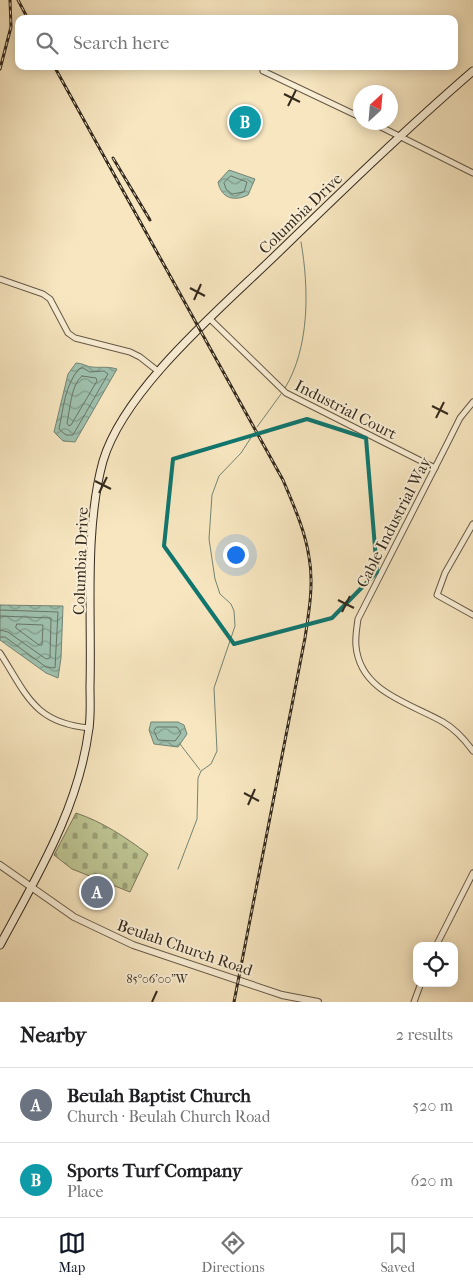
<!DOCTYPE html>
<meta charset="utf-8">
<style>
body{margin:0;font-family:"IM FELL French Canon",serif;background:#f2f2f2;color:#202124}
.controls{position:absolute;right:15px;bottom:15px;display:grid;overflow:hidden;border-radius:10px;box-shadow:0 2px 12px #0003}
.controls button{width:45px;height:45px;display:grid;place-items:center;padding:0;border:0;border-bottom:1px solid #e0e0e0;background:#fff;color:#202124;font:25px sans-serif}
.compass{position:absolute;left:353px;top:85px;width:45px;height:45px;border-radius:50%;background:#fff;box-shadow:0 2px 12px #0003;rotate:26deg}
.you{position:absolute;left:235px;top:554px;width:18px;height:18px;margin:-12px;border:4px solid #fff;border-radius:50%;background:#1a73e8;box-shadow:0 0 0 8px #1a73e833}
.badge{display:grid;place-items:center;width:32px;height:32px;border-radius:50%;background:#111827;color:#fff;font-size:16px;font-weight:700}
.pin{position:absolute;translate:-50% -50%;border:2px solid #fff;box-shadow:0 1px 5px #0006}
.list{margin:0;padding:0;list-style:none}
h2{display:flex;justify-content:space-between;align-items:center;height:65px;margin:0;padding:0 20px;font-size:21px}
h2 small{font-size:16px;font-weight:400;color:#757577}
.list li{display:grid;grid-template-columns:32px 1fr auto;gap:15px;align-items:center;box-sizing:border-box;height:75px;padding:0 20px;border-top:1px solid #e0e0e0}
.list b{display:block;font-size:19px;white-space:nowrap}
.list p{margin:0;font-size:16px;white-space:nowrap;color:#757577}
.list em{font-size:16px;font-style:normal;color:#757577}
.icon{flex:none;width:28px;height:28px;fill:none;stroke:currentColor;stroke-width:2;stroke-linecap:round;stroke-linejoin:round}
.map{position:relative;flex:none;width:473px;height:1002px;overflow:hidden}
.search{position:absolute;background:#fff;box-shadow:0 2px 12px #0003;left:15px;right:15px;top:15px;height:55px;display:flex;align-items:center;gap:12px;box-sizing:border-box;padding:0 18px;border-radius:10px;color:#757577;font-size:19px}
.sheet{height:215px;background:#fff}
nav{display:flex;justify-content:space-around;align-items:center;box-sizing:border-box;height:70px;border-top:1px solid #e0e0e0;background:#fff;font-size:14px;color:#757577}
nav a{display:grid;justify-items:center;gap:2px}
nav .on{color:#111827}
.map>svg:first-child{display:block}
.cemetery{fill:url(#cemetery-stones);stroke:#787758}
.water{fill:url(#water-waves);stroke:#748473}
.lines{fill:none;stroke-linecap:round;stroke-linejoin:round}
.shore{stroke:#697565;stroke-width:1}
.stream{stroke:#748473;stroke-width:1}
.minor-casing{stroke:#655946;stroke-width:7}
.tertiary-casing{stroke:#655946;stroke-width:8}
.secondary-casing{stroke:#342a1d;stroke-width:9}
.minor{stroke:#faefd6;stroke-width:5}
.tertiary{stroke:#faefd6;stroke-width:6}
.secondary{stroke:#faefd6;stroke-width:7}
.rail-casing{stroke:#342a1d;stroke-width:3}
.rail{stroke:#faefd6;stroke-width:1;stroke-dasharray:4;stroke-linecap:butt}
.marked{fill:none;stroke:#0f766e;stroke-width:4;stroke-linejoin:round}
.ticks{fill:none;stroke:#342a1d;stroke-width:2}
.labels{text-anchor:middle;stroke-width:4;stroke-linejoin:round;paint-order:stroke}
.street-label{font-size:16px;fill:#342a1d;stroke:#faefd6}
.ticks-label{font-size:12px;text-anchor:middle;fill:#342a1d;stroke:#faefd6;stroke-width:4;stroke-linejoin:round;paint-order:stroke}
</style>
<div class="map">
<svg width="473" height="1002" viewBox="0 0 473 1002">
<defs>
<pattern id="cemetery-stones" width="16" height="16" patternUnits="userSpaceOnUse" patternTransform="scale(1.25)"><rect width="16" height="16" fill="#bdc492"/><path d="M2 7V4a2 2 0 0 1 4 0v3zM10 15v-3a2 2 0 0 1 4 0v3z" fill="#9a9f77"/></pattern>
<pattern id="water-waves" width="16" height="10" patternUnits="userSpaceOnUse" patternTransform="scale(1.25)"><rect width="16" height="10" fill="#9ec0ad"/><path d="M0 5q4-4 8 0t8 0" fill="none" stroke="#829c8c"/></pattern>
</defs>
<rect width="100%" height="100%" fill="#f7e6c0"/>
<filter id="stains"><feTurbulence type="fractalNoise" baseFrequency=".004" numOctaves="4"/><feColorMatrix values="0 0 0 0 .2 0 0 0 0 .09 0 0 0 0 .02 0 0 0 .5 -.17"/></filter>
<radialGradient id="worn" r=".72"><stop offset=".6" stop-color="#630" stop-opacity="0"/><stop offset="1" stop-color="#630" stop-opacity=".3"/></radialGradient>
<path class="cemetery" d="M76,813C103,822 125,837 148,854L130,892L72,869L54,855Z"/>
<g class="water">
<path d="M229,170L255,179L248,195C234,202 221,198 218,182Z"/>
<path d="M76,363C83,363 87,367 92,367C102,368 106,366 117,369L75,442L63,441L54,432L68,374Z"/>
<path d="M0,605L63,606L61,658L58,678L46,673L0,640Z"/>
<path d="M151,722H178L184,725L187,734L178,747L154,744L149,730Z"/>
</g>
<g class="lines">
<g class="shore">
<path d="M231,176L247,182L244,192L232,194L226,189L224,183Z"/>
<path d="M83,368L90,372L104,371L108,374L73,435H66L59,429C63,410 65,384 79,369Z"/>
<path d="M82,376L96,378L97,381L71,425L69,426L67,423C70,410 71,384 82,376Z"/>
<path d="M0,610L58,612L55,668L46,667L5,637H0"/>
<path d="M0,616L51,618L50,658L46,659L8,632L0,630"/>
<path d="M17,624L43,625L42,645H39L16,628Z"/>
<path d="M157,727H177L181,733L175,741L158,740L154,731Z"/>
</g>
<g class="stream">
<path d="M285,388C310,347 309,288 301,242"/>
<path d="M257,427L281,394"/>
<path d="M180,744L200,770"/>
<path d="M178,869L197,819L198,778L201,771L211,764L217,751L214,688L235,626L234,611L231,604L220,594L215,579L209,539L212,495L219,476L241,453L254,433"/>
</g>
<g class="minor-casing">
<g id="minor">
<path d="M263,71L360,117"/>
<path d="M371,122L473,173"/>
<path d="M0,279L43,294L50,299L68,333L75,338L130,352L140,357L159,372"/>
<path d="M210,319L286,393L435,468"/>
<path d="M473,402L460,418L447,444L358,619C357,627 355,637 356,646C360,692 410,703 443,722C455,729 465,740 473,751"/>
<path d="M473,524L445,573L437,595L473,615"/>
<path d="M0,653C27,695 34,723 90,728"/>
<path d="M436,946L473,873"/>
<path d="M414,1002L421,983"/>
</g>
</g>
<g class="tertiary-casing">
<path id="tertiary" d="M0,865L74,917L133,945L282,995L318,1002"/>
</g>
<g class="secondary-casing">
<path id="secondary" d="M0,945C37,876 79,808 89,728C91,714 90,700 90,686C92,615 84,530 103,461C125,387 226,304 281,250C344,189 407,128 473,71"/>
</g>
<use href="#minor" class="minor"/>
<use href="#tertiary" class="tertiary"/>
<use href="#secondary" class="secondary"/>
<g class="rail-casing">
<g id="rail">
<path d="M18,0L28,19"/>
<path d="M54,66L283,480C293,504 305,530 309,557C314,583 309,612 305,638L234,1002"/>
<path d="M0,69L11,27L10,0"/>
<path d="M113,158L150,220"/>
</g>
</g>
<use href="#rail" class="rail"/>
</g>
<path class="marked" d="M307,419L366,438L377,572L332,618L234,644L164,546L173,459Z"/>
<path class="ticks" d="M284,94L300,102M288,106L296,90M190,288L205,296M194,300L201,284M432,406L448,414M436,418L444,402M95,481L111,489M99,493L107,477M338,600L354,608M342,612L350,596M244,793L259,801M248,805L255,789M152,1002L157,991"/>
<g class="labels">
<g class="street-label">
<text transform="translate(300 213) rotate(-44)" y="6">Columbia Drive</text>
<text transform="translate(346 409) rotate(27)" y="6">Industrial Court</text>
<text transform="translate(393 522) rotate(-63)" y="6">Cable Industrial Way</text>
<text transform="translate(80 561) rotate(-88)" y="6">Columbia Drive</text>
<text transform="translate(185 947) rotate(19)" y="6">Beulah Church Road</text>
</g>
</g>
<g class="ticks-label">
<text x="157" y="983">85°06'00"W</text>
</g>
<rect width="100%" height="100%" filter="url(#stains)"/>
<rect width="100%" height="100%" fill="url(#worn)"/>
</svg>
<div class="controls">
<button><svg class="icon" aria-label="locate" viewBox="0 0 24 24"><circle cx="12" cy="12" r="6"/><path d="M12 2v4M12 18v4M2 12h4M18 12h4"/></svg></button>
</div>
<svg class="compass" viewBox="-18 -18 36 36"><path d="M0-13l5 13h-10z" fill="#e53935"/><path d="M0 13l5-13h-10z" fill="#757577"/></svg>
<div class="you"></div>
<div class="pin badge" style="left:97px;top:892px;background:#6b7280">A</div>
<div class="pin badge" style="left:245px;top:122px;background:#0f9aa8">B</div>
<div class="search"><svg class="icon" aria-label="search" viewBox="0 0 24 24"><circle cx="10" cy="10" r="6"/><path d="M15 15l6 6"/></svg>Search here</div>
</div>
<section class="sheet">
<h2>Nearby<small>2 results</small></h2>
<ul class="list">
<li><span class="badge" style="background:#6b7280">A</span><div><b>Beulah Baptist Church</b><p>Church · Beulah Church Road</p></div><em>520 m</em></li>
<li><span class="badge" style="background:#0f9aa8">B</span><div><b>Sports Turf Company</b><p>Place</p></div><em>620 m</em></li>
</ul>
</section>
<nav>
<a class="on"><svg class="icon" aria-label="map" viewBox="0 0 24 24"><path d="M3 6l6-2 6 2 6-2v14l-6 2-6-2-6 2zM9 4v14M15 6v14"/></svg>Map</a>
<a><svg class="icon" aria-label="directions" viewBox="0 0 24 24"><path d="M12 3l9 9-9 9-9-9zM9 14v-3h6M13 9l2 2-2 2"/></svg>Directions</a>
<a><svg class="icon" aria-label="saved" viewBox="0 0 24 24"><path d="M7 4h10v16l-5-4-5 4z"/></svg>Saved</a>
</nav>
